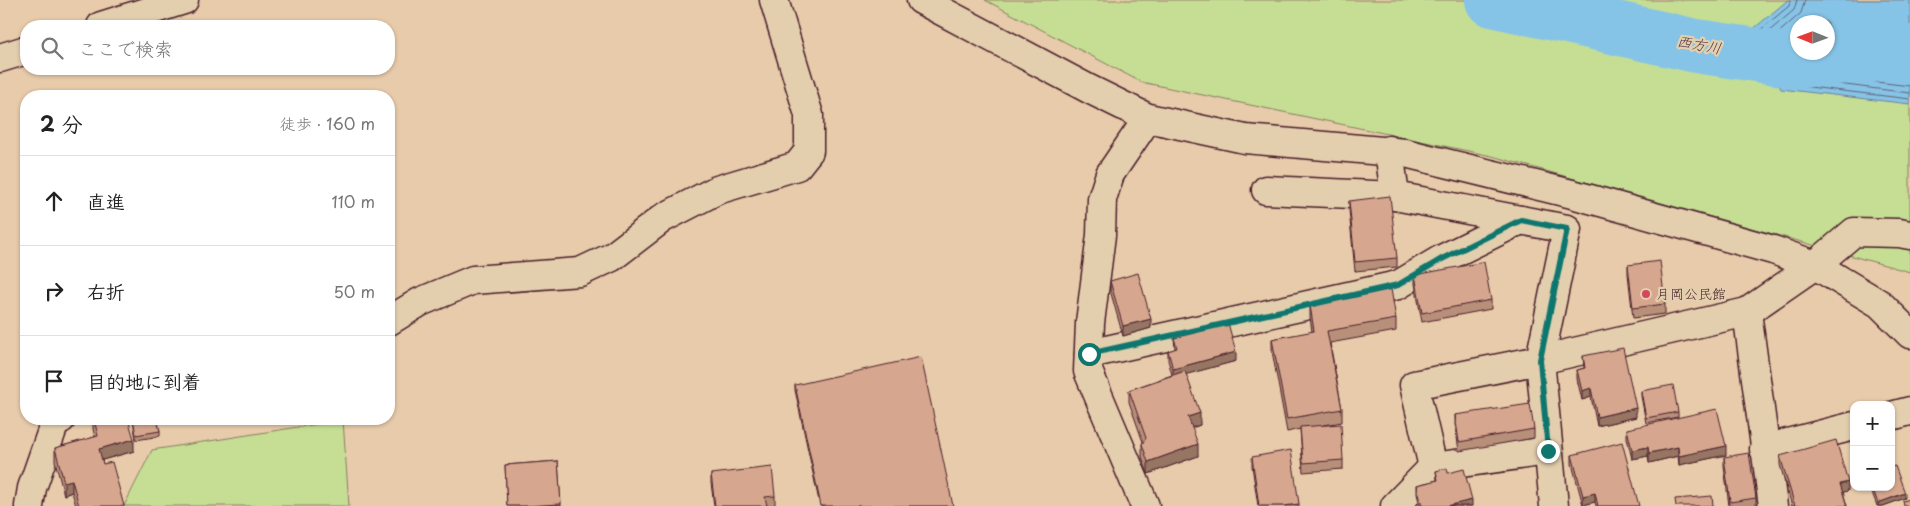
<!DOCTYPE html>
<html lang="ja">
<meta charset="utf-8">
<style>
body{margin:0;font-family:"Playpen Sans","Klee One",sans-serif;background:#f2f2f2;color:#222}
.controls{position:absolute;right:15px;bottom:15px;display:grid;overflow:hidden;border-radius:10px;box-shadow:0 1px 4px #0004}
.controls button{width:45px;height:45px;display:grid;place-items:center;padding:0;border:0;border-bottom:1px solid #e0e0e0;background:#fff;color:#222;font:25px sans-serif}
.compass{position:absolute;left:1790px;top:15px;width:45px;height:45px;border-radius:50%;background:#fff;box-shadow:0 1px 4px #0004;rotate:271deg}
.stop{position:absolute;width:15px;height:15px;margin:-11px;border:4px solid #0f766e;border-radius:50%;background:#fff}
.stop.end{background:#0f766e;border-color:#fff;box-shadow:0 1px 5px #0008}
.list{margin:0;padding:0;list-style:none}
h2{display:flex;justify-content:space-between;align-items:center;height:65px;margin:0;padding:0 20px;font-size:21px}
h2 small{font-size:16px;font-weight:400;color:#767676}
.list li{display:grid;grid-template-columns:32px 1fr auto;gap:15px;align-items:center;box-sizing:border-box;height:90px;padding:0 20px;border-top:1px solid #e0e0e0}
.list b{display:block;font-size:19px;white-space:nowrap}
.list em{font-size:16px;font-style:normal;color:#767676}
.icon{flex:none;width:28px;height:28px;fill:none;stroke:currentColor;stroke-width:2;stroke-linecap:round;stroke-linejoin:round}
.map{position:relative;flex:none;width:1910px;height:506px;overflow:hidden}
.search{position:absolute;background:#fff;box-shadow:0 1px 4px #0004;left:20px;top:20px;width:375px;height:55px;display:flex;align-items:center;gap:12px;box-sizing:border-box;padding:0 18px;border-radius:20px;color:#767676;font-size:19px}
.panel{position:absolute;background:#fff;box-shadow:0 1px 4px #0004;left:20px;top:90px;width:375px;height:335px;border-radius:20px}
.map>svg:first-child{display:block}
.green{fill:#c5de94;stroke:#887e60;fill-rule:evenodd}
.water{fill:#86c4e7;stroke:#6e829c;fill-rule:evenodd}
.lines{fill:none;stroke-linecap:round;stroke-linejoin:round}
.shore{stroke:#626176;stroke-width:1}
.river{stroke:#86c4e7;stroke-width:54}
.minor-casing{stroke:#4a1f2b;stroke-width:31}
.minor{stroke:#e3cfae;stroke-width:28}
.wall{fill:#b8907a;stroke:#4a1f2b}
.shaded-wall{fill:#967563;stroke:#4a1f2b}
.building{fill:#d6a78e;stroke:#4a1f2b}
.route{stroke:#0f766e;stroke-width:6}
.poi-dot{fill:#d1495b;stroke:#e3cfae;stroke-width:2}
.labels{text-anchor:middle;stroke-width:4.5;stroke-linejoin:round;paint-order:stroke}
.poi-label{font-size:14px;fill:#4a1f2b;stroke:#e3cfae;text-anchor:start}
.water-label{font-size:15px;font-style:italic;fill:#533847;stroke:#e3cfae}
</style>
<div class="map">
<svg width="1910" height="506" viewBox="0 0 1910 506">
<rect width="100%" height="100%" fill="#e7cbaa"/>
<filter id="ink" filterUnits="userSpaceOnUse"><feTurbulence type="fractalNoise" baseFrequency=".02" numOctaves="2"/><feDisplacementMap in="SourceGraphic" scale="10" xChannelSelector="R" yChannelSelector="G"/><feConvolveMatrix kernelMatrix="1 2 1 2 8 2 1 2 1" color-interpolation-filters="sRGB"/></filter>
<g filter="url(#ink)">
<g class="green">
<path d="M985,0H1910V272L1492,156L1141,82ZM1798,22H1828V52H1798Z"/>
<path d="M343,420L349,506H124L152,450Z"/>
</g>
<path class="water" d="M1788,0H1910V104L1781,89L1752,30ZM1798,22H1828V52H1798Z"/>
<g class="lines">
<g class="shore">
<path d="M1791,0L1789,6L1759,31L1784,84L1910,99"/>
<path d="M1797,0L1794,10L1767,33L1789,78L1910,93"/>
<path d="M1805,0L1801,13L1776,35L1793,72L1910,86"/>
</g>
<path class="river" d="M1492,0L1696,46L1797,61L1910,52"/>
<g class="minor-casing">
<g id="minor">
<path d="M921,0L1089,89L1148,118L1245,139L1405,153L1572,194L1773,250L1815,265L1880,304L1910,334"/>
<path d="M101,26L184,0"/>
<path d="M0,58L26,50"/>
<path d="M1389,150L1395,196L1567,229L1540,360L1414,385L1433,467"/>
<path d="M1266,190L1395,196"/>
<path d="M389,321L420,302L473,280L580,272L612,257L663,218L717,190L797,166L809,151V115L774,0"/>
<path d="M1089,354L1398,285L1440,260L1521,220"/>
<path d="M1891,416L1910,411"/>
<path d="M1764,449L1854,426"/>
<path d="M29,506L32,488L55,422L61,419"/>
<path d="M1145,506L1088,371L1090,323L1101,235L1102,199L1110,174L1148,118"/>
<path d="M1395,506L1433,467L1548,451"/>
<path d="M1554,506L1540,360L1747,312"/>
<path d="M1773,506L1747,312L1815,265L1854,232L1899,233L1910,235"/>
</g>
</g>
<use href="#minor" class="minor"/>
</g>
<g class="wall">
<path d="M1349,201L1397,258V267L1355,271L1349,210Z"/>
<path d="M1628,265L1665,304V314L1633,318L1628,274Z"/>
<path d="M1415,275L1491,300V309L1422,322L1415,284Z"/>
<path d="M1110,281L1151,328L1123,336L1110,290Z"/>
<path d="M1310,305L1396,319V331L1330,343L1342,409V422L1323,425L1343,460V469L1303,472L1300,429L1287,432L1272,351V339L1312,332L1310,317Z"/>
<path d="M1174,338L1236,361L1186,374L1200,425L1192,428L1198,456L1148,474L1142,457V444L1143,442L1129,402V390L1172,375L1168,360V351L1175,349Z"/>
<path d="M1583,356L1636,417L1597,426L1591,397L1582,400L1577,379V370L1584,368Z"/>
<path d="M795,385L953,506H820L795,390Z"/>
<path d="M1641,391L1678,412V417L1646,423L1641,396Z"/>
<path d="M1455,415L1534,429V438L1459,451L1455,424Z"/>
<path d="M93,419H128L134,451L102,460L103,464L124,506H76L72,492L64,495L55,461V448L95,437L93,429Z"/>
<path d="M133,419H157L160,431V436L136,440Z"/>
<path d="M1627,429L1726,455L1679,465L1678,456L1649,463L1648,456L1632,459L1627,438Z"/>
<path d="M1572,455L1639,506H1596L1595,502L1583,505L1572,464Z"/>
<path d="M1780,456L1848,491L1843,492L1847,506H1792L1780,465Z"/>
<path d="M1252,457L1299,504V506H1258L1252,466Z"/>
<path d="M1724,457L1756,498V506H1729L1724,466Z"/>
<path d="M558,461L561,506H507L505,465Z"/>
<path d="M1436,471L1448,473L1472,506H1420L1417,494V485L1437,480Z"/>
<path d="M711,474L775,496V505L767,506H714L711,483Z"/>
<path d="M1870,487H1891L1905,498L1883,506H1877Z"/>
</g>
<g class="shaded-wall">
<path d="M1151,319V328L1123,336V326Z"/>
<path d="M1236,352V361L1173,378V369Z"/>
<path d="M1591,388V397L1582,400V391Z"/>
<path d="M1636,408V417L1597,426V417Z"/>
<path d="M1200,413V425L1188,429V417Z"/>
<path d="M134,439V451L99,461V449Z"/>
<path d="M1198,444V456L1148,474V462Z"/>
<path d="M1726,446V455L1679,465V456Z"/>
<path d="M1648,447V456L1632,459V450Z"/>
<path d="M1678,447V456L1649,463V453Z"/>
<path d="M72,480V492L64,495V482Z"/>
<path d="M1848,482V491L1840,493V484Z"/>
<path d="M1595,493V502L1583,505V496Z"/>
<path d="M1905,493V498L1883,506H1878V503Z"/>
<path d="M1472,500V506H1447Z"/>
</g>
<g class="building">
<path d="M1390,196L1397,258L1355,262L1349,201Z"/>
<path d="M1660,261L1665,304L1633,308L1628,265Z"/>
<path d="M1484,262L1491,300L1422,313L1415,275Z"/>
<path d="M1138,273L1151,319L1123,326L1110,281Z"/>
<path d="M1391,289L1396,319L1327,331L1342,409L1287,419L1272,339L1314,331L1310,305Z"/>
<path d="M1228,323L1236,352L1173,369L1168,351L1177,348L1174,338Z"/>
<path d="M1623,348L1636,408L1597,417L1591,388L1582,391L1577,370L1585,368L1583,356Z"/>
<path d="M921,357L953,506H821L795,385Z"/>
<path d="M1185,371L1200,413L1188,417L1198,444L1148,462L1142,444L1146,438L1129,390Z"/>
<path d="M1673,385L1678,412L1646,418L1641,391Z"/>
<path d="M1530,404L1534,429L1459,442L1455,415Z"/>
<path d="M1717,409L1726,446L1679,456L1678,447L1649,453L1648,447L1632,450L1627,429Z"/>
<path d="M94,419H128L134,439L99,449L103,464L112,462L124,506H79L72,480L64,482L55,448L98,436Z"/>
<path d="M133,419H157L160,431L136,435Z"/>
<path d="M1341,424L1343,460L1303,463L1300,427Z"/>
<path d="M1836,440L1848,482L1840,484L1847,506H1795L1780,456Z"/>
<path d="M1622,442L1639,506H1598L1595,493L1583,496L1572,455Z"/>
<path d="M1291,450L1299,504L1284,506H1259L1252,457Z"/>
<path d="M1749,453L1756,498L1730,502L1724,457Z"/>
<path d="M558,461L561,504L525,506H507L505,465Z"/>
<path d="M1895,466L1905,493L1878,503L1872,487H1891V467Z"/>
<path d="M772,467L775,496L765,497L767,506H715L711,474Z"/>
<path d="M1447,468L1448,473L1464,469L1472,500L1447,506H1422L1417,485L1438,480L1436,471Z"/>
<path d="M1712,496L1713,506H1676L1675,499Z"/>
<path d="M1910,499V506H1904L1903,501Z"/>
</g>
</g>
<g class="lines" filter="url(#ink)">
<path class="route" d="M1089,354L1398,285L1440,260L1521,220L1567,229L1540,360L1548,451"/>
</g>
<circle class="poi-dot" cx="1646" cy="294" r="5"/>
<g class="labels">
<g class="poi-label">
<text x="1656" y="299">月岡公民館</text>
</g>
<g class="water-label">
<text transform="translate(1699 45) rotate(10)" y="5">西方川</text>
</g>
</g>
</svg>
<div class="controls">
<button>+</button>
<button>−</button>
</div>
<svg class="compass" viewBox="-18 -18 36 36"><path d="M0-13l5 13h-10z" fill="#e53935"/><path d="M0 13l5-13h-10z" fill="#767676"/></svg>
<div class="stop" style="left:1089px;top:354px"></div>
<div class="stop end" style="left:1548px;top:451px"></div>
<div class="search"><svg class="icon" aria-label="search" viewBox="0 0 24 24"><circle cx="10" cy="10" r="6"/><path d="M15 15l6 6"/></svg>ここで検索</div>
<section class="panel">
<h2>2 分<small>徒歩 · 160 m</small></h2>
<ul class="list">
<li><svg class="icon" aria-label="ahead" viewBox="0 0 24 24"><path d="M12 20V5M6 11l6-6 6 6"/></svg><div><b>直進</b></div><em>110 m</em></li>
<li><svg class="icon" aria-label="right" viewBox="0 0 24 24"><path d="M7 20v-9h11M14 6l5 5-5 5"/></svg><div><b>右折</b></div><em>50 m</em></li>
<li><svg class="icon" aria-label="arrive" viewBox="0 0 24 24"><path d="M6 21V4h12l-3 4 3 4H6"/></svg><div><b>目的地に到着</b></div></li>
</ul>
</section>
</div>
